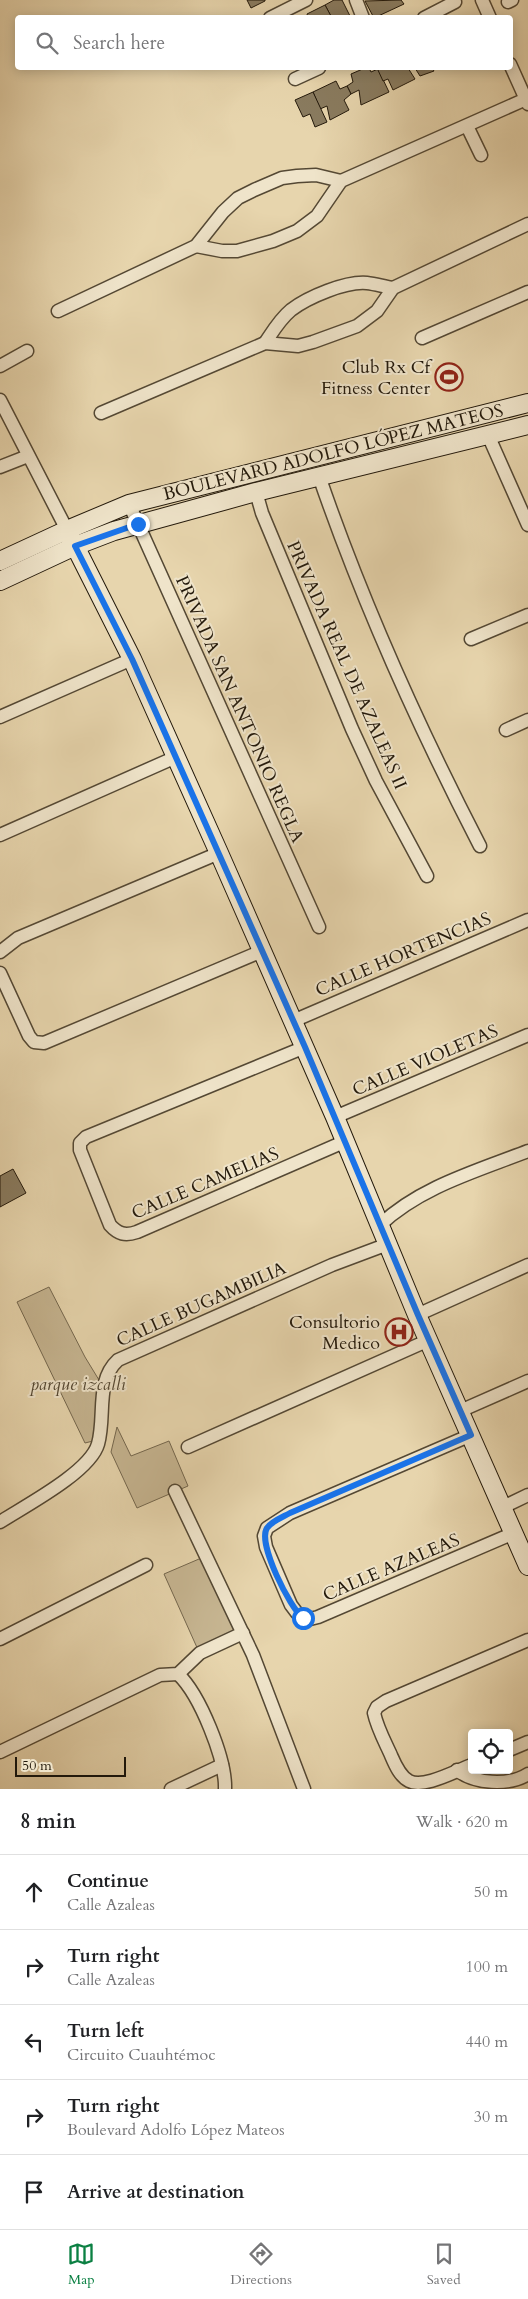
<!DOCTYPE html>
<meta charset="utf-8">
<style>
body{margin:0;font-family:Cardo,serif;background:#f2f2f2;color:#202124}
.controls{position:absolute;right:15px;bottom:15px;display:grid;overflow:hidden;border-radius:5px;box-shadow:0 2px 12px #0003}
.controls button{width:45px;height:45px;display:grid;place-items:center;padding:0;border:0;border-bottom:1px solid #e0e0e0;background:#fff;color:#202124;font:25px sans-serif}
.scale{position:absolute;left:15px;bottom:12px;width:111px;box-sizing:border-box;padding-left:5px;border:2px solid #23190b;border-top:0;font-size:14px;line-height:18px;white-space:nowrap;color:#23190b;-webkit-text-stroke:4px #efe4ca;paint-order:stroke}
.stop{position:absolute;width:15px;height:15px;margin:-11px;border:4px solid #1a73e8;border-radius:50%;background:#fff}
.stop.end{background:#1a73e8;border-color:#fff;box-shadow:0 1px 5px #0008}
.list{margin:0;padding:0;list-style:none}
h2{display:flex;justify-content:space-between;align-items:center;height:65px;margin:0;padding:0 20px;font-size:21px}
h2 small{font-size:16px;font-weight:400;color:#757577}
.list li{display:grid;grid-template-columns:32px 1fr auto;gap:15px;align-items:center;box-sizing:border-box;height:75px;padding:0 20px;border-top:1px solid #e0e0e0}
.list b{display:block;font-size:19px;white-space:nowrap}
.list p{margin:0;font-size:16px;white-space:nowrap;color:#757577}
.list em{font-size:16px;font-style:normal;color:#757577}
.icon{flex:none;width:28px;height:28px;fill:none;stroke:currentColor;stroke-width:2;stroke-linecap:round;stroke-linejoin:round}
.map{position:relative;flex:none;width:528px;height:1789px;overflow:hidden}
.search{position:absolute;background:#fff;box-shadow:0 2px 12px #0003;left:15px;right:15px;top:15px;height:55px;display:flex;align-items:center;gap:12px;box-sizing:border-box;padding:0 18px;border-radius:5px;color:#757577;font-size:19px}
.sheet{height:440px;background:#fff}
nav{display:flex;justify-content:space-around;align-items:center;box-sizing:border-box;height:70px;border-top:1px solid #e0e0e0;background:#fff;font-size:14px;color:#757577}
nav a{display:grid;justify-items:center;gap:2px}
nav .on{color:#0b8043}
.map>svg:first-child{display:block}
.green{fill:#c6b591;stroke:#74674e}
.building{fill:#897b5f;stroke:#23190b}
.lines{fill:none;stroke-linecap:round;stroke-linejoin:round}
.street-casing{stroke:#544834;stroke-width:15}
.secondary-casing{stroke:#23190b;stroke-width:20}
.street{stroke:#efe4ca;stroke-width:12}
.secondary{stroke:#efe4ca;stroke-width:18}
.route{stroke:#1a73e8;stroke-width:6}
.labels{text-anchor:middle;stroke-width:4;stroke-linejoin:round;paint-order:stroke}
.poi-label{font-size:18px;fill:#23190b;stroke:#efe4ca;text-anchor:end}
.street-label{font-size:18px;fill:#23190b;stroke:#efe4ca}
.park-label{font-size:18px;font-style:italic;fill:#544833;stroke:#efe4ca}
</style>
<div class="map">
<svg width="528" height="1789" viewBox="0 0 528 1789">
<rect width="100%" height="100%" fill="#e7d5ad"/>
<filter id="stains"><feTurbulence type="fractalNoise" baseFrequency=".004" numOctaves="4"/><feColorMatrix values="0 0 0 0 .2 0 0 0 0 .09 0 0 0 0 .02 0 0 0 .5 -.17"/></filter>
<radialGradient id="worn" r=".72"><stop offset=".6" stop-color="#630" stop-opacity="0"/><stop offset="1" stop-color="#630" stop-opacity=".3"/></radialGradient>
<g class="green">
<path d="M49,1287L85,1357L99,1380L93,1441L85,1443L17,1302Z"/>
<path d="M117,1427L131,1456L169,1441L188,1486L137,1508L111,1452Z"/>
<path d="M206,1556L241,1633L199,1652L164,1574Z"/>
</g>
<g class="building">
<path d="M247,0H265V1L251,8Z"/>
<path d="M334,0H342L351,18H332L325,5Z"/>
<path d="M401,0L404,4L374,18L365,1Z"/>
<path d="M325,5L332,18H308L307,14Z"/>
<path d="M365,68H369L371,72L378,69L389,92L361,105L359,90L351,94L347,86L353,82L351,74Z"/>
<path d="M377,68H410H408L415,79L393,90L388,79L383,81Z"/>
<path d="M415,68H432L434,71L420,76Z"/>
<path d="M336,81L340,89L347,86L351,94L344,100L349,110L330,120L327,106L320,109L313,92Z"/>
<path d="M313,92L327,122L315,127L310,114L303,117L295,100Z"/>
<path d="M13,1169L26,1193L0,1207V1176Z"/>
</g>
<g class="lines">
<g class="street-casing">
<g id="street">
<path d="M356,0L363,18"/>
<path d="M482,0L490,18"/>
<path d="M508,2L512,0"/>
<path d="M270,18L306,0"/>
<path d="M424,18L455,2"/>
<path d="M510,64L528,104"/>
<path d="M295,79L319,68"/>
<path d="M467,126L481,155"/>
<path d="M196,246L222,251H237L273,241L297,231L317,216L341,181L526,99"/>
<path d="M58,311L196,246L223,212L238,198L254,190L282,178L297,176L316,175L341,181"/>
<path d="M422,338L528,292"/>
<path d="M265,343C273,331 280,319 291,310C308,297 346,281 367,283C376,284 385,287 393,288"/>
<path d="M0,366L27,351"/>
<path d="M0,400L67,530"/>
<path d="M101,413L265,343L298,346L313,342L357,326L377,311L393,288L528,224"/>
<path d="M488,435L528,525"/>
<path d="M0,467L28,456"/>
<path d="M319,476C363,604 418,726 480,846"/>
<path d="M256,492L262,513L352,729L376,781L427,876"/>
<path d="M129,504L319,927"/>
<path d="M471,639L528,615"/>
<path d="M0,717L132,659"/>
<path d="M506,730L528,720"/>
<path d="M0,835L176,757"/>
<path d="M0,952L18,938L219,853"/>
<path d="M0,973L29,1036L34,1042L44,1043L262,951"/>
<path d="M293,1021L528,920"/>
<path d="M305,1047L86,1137L80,1143V1150L110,1225C118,1234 125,1236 137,1232L346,1141"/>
<path d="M335,1117L528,1035"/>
<path d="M380,1225C420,1187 477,1171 528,1151"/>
<path d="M417,1315L528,1265"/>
<path d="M460,1411L528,1381"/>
<path d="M471,1435L290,1513L267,1528L264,1536L266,1547L291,1605L297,1613L310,1619L318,1617L514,1533"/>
<path d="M188,1447L429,1340"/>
<path d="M175,1491L253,1655L304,1789"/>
<path d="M503,1507L528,1495"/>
<path d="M0,1522C25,1506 90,1472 98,1444C106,1416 95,1381 118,1360L332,1265L388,1244"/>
<path d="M0,1639L146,1565"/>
<path d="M178,1674C200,1695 226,1759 225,1789"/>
<path d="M509,1750L528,1742"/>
<path d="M0,1752L160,1675L178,1674L200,1653L243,1633"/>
<path d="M472,1765C457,1770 424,1789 409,1781C399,1776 394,1762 390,1753C384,1740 377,1727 374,1713L377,1707L386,1701L528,1640"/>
<path d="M457,1770C474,1784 509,1786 528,1774"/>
<path d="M171,1789L222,1765"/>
</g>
</g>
<g class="secondary-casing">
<g id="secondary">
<path d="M67,530L132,659L219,853L335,1117L417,1315L528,1566"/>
<path d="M0,561L67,530L129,504L528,403"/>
<path d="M0,581L75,546L114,531L256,492L528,425"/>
</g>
</g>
<use href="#street" class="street"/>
<use href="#secondary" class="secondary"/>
</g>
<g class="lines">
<path class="route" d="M138,524L75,546L132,659L305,1047L418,1315L471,1435L290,1513C283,1517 272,1521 267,1528C257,1543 290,1608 303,1618"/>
</g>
<defs>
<g id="stadium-ring" transform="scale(1.4375)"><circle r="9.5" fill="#efe4ca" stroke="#8f2418" stroke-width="1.5"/><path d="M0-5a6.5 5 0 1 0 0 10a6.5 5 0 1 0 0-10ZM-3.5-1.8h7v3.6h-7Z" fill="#8f2418"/></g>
<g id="hospital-ring" transform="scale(1.4375)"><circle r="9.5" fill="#efe4ca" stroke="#8f2418" stroke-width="1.5"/><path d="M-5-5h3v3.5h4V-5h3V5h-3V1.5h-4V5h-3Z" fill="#8f2418"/></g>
</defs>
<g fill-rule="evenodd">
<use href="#stadium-ring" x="449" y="377"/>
<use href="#hospital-ring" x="399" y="1332"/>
</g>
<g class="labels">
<g class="poi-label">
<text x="430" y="373">Club Rx Cf<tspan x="430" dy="21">Fitness Center</tspan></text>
<text x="380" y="1328">Consultorio<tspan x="380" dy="21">Medico</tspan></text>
</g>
<g class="street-label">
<text transform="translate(333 452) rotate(-14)" y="6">BOULEVARD ADOLFO LÓPEZ MATEOS</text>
<text transform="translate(347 665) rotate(66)" y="6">PRIVADA REAL DE AZALEAS II</text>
<text transform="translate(240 709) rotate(66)" y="6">PRIVADA SAN ANTONIO REGLA</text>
<text transform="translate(403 954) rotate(-23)" y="6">CALLE HORTENCIAS</text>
<text transform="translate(425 1060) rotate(-23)" y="6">CALLE VIOLETAS</text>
<text transform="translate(205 1183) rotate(-23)" y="6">CALLE CAMELIAS</text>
<text transform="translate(201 1304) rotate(-24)" y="6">CALLE BUGAMBILIA</text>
<text transform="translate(391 1567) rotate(-23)" y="6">CALLE AZALEAS</text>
</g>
<g class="park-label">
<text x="78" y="1390">parque izcalli</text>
</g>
</g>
<rect width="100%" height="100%" filter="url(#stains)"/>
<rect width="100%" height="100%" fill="url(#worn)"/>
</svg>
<div class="controls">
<button><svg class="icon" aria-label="locate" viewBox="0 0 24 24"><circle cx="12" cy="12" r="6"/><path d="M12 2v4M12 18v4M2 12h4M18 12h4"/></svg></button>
</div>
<div class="scale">50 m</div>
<div class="stop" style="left:303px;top:1618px"></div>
<div class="stop end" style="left:138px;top:524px"></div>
<div class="search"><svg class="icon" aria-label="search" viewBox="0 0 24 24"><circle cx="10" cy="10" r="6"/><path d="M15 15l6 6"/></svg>Search here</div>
</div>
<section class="sheet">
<h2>8 min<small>Walk · 620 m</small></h2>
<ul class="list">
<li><svg class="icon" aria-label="ahead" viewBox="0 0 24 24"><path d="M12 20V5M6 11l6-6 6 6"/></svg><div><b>Continue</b><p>Calle Azaleas</p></div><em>50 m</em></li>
<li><svg class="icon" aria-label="right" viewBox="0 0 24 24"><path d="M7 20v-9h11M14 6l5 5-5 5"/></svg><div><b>Turn right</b><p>Calle Azaleas</p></div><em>100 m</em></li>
<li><svg class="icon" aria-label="left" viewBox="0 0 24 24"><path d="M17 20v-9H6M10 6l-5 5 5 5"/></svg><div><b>Turn left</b><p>Circuito Cuauhtémoc</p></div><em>440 m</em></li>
<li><svg class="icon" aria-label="right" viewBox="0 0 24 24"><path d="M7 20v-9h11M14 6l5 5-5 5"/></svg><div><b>Turn right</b><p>Boulevard Adolfo López Mateos</p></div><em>30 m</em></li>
<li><svg class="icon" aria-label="arrive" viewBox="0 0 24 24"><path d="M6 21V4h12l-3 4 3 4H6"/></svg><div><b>Arrive at destination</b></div></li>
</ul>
</section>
<nav>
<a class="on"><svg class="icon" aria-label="map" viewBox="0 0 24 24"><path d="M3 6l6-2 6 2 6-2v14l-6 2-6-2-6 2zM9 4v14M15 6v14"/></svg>Map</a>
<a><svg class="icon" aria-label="directions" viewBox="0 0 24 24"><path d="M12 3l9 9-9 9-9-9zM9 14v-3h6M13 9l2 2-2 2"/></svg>Directions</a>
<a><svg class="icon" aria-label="saved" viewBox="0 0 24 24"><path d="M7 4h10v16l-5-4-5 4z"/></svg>Saved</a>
</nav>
